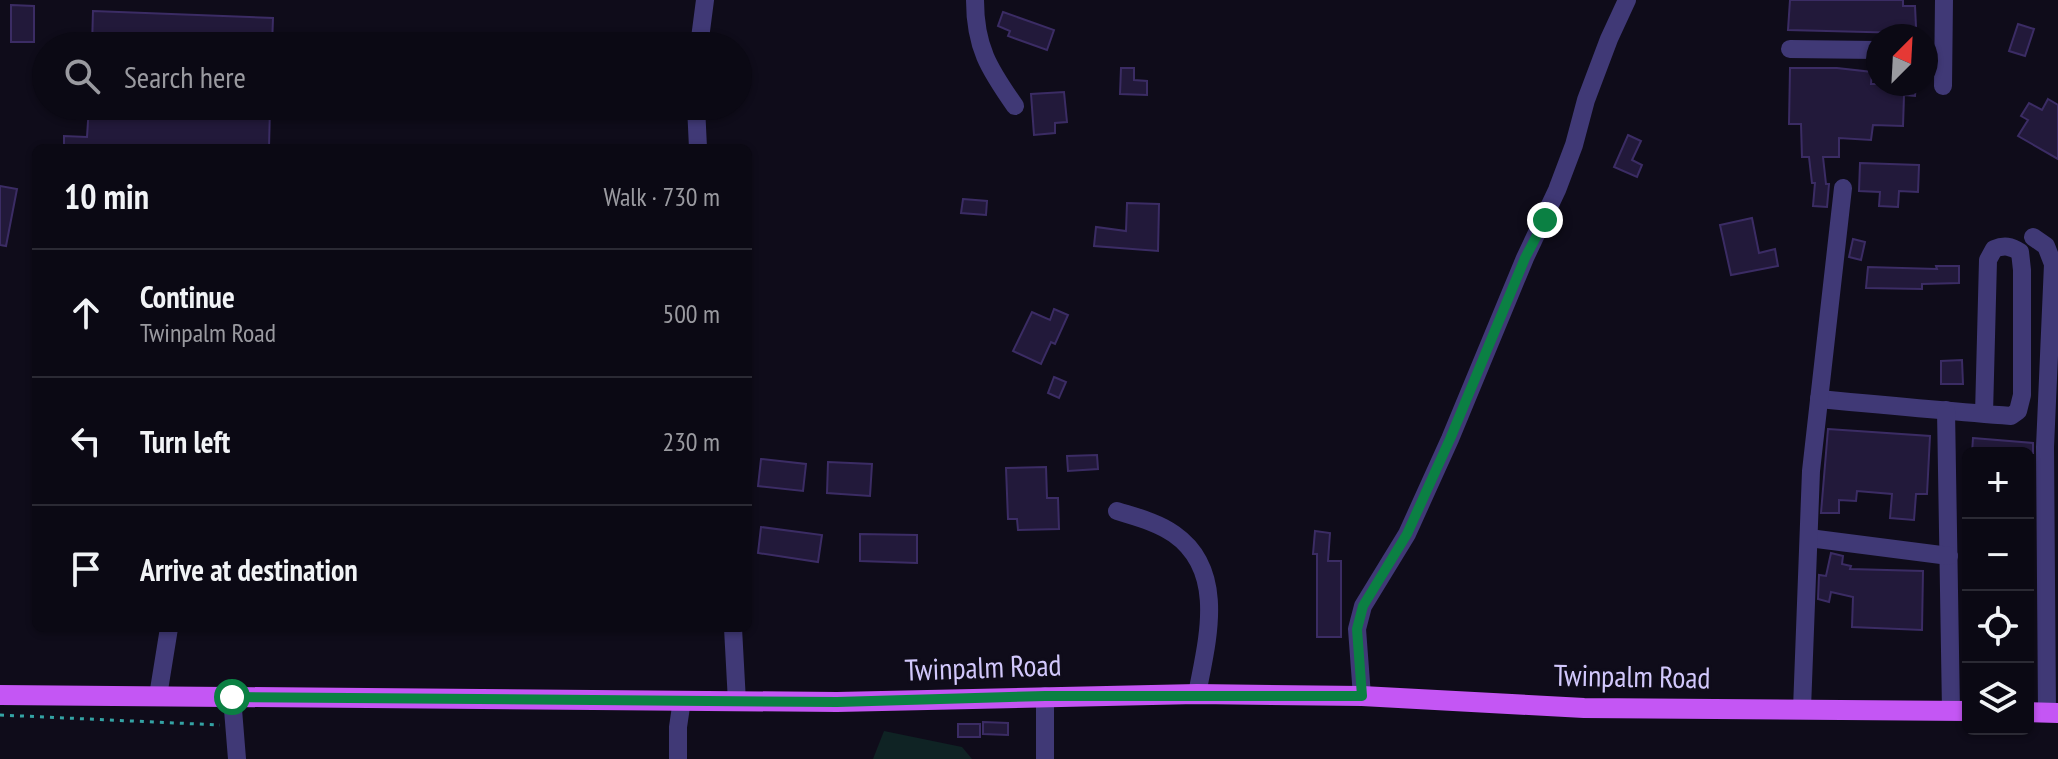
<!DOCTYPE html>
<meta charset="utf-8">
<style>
body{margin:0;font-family:"PT Sans Narrow",sans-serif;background:#191722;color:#f1f3f6}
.controls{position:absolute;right:24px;bottom:24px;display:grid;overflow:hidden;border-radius:12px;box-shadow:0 2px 6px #0004}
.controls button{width:72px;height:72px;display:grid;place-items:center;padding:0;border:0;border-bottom:2px solid #2b2a34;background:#0b0914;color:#f1f3f6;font:40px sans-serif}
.compass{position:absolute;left:1866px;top:24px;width:72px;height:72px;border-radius:50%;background:#0b0914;box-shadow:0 2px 6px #0004;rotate:24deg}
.stop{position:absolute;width:24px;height:24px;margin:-18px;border:6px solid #0b8043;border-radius:50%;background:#fff}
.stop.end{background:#0b8043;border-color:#fff;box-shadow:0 2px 8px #0008}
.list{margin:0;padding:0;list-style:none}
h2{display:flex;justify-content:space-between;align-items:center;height:104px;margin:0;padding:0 32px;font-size:34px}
h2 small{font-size:26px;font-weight:400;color:#9a9aa0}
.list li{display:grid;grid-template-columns:52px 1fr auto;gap:24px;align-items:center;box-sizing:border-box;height:128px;padding:0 32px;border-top:2px solid #2b2a34}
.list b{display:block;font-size:30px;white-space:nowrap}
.list p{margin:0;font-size:26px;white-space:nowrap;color:#9a9aa0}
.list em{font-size:26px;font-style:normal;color:#9a9aa0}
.icon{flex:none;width:44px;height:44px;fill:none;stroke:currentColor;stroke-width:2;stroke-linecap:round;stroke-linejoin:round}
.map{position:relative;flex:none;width:2058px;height:759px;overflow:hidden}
.search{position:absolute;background:#0b0914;box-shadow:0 2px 6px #0004;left:32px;top:32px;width:720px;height:88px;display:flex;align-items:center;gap:20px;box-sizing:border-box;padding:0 28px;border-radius:44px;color:#9a9aa0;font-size:30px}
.panel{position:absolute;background:#0b0914;box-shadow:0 2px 6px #0004;left:32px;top:144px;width:720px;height:488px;border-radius:12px}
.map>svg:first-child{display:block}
.green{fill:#0f2324}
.building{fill:#22193a;stroke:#3b2c64;stroke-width:2}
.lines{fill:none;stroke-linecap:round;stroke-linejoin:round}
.path{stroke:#34a3a4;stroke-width:3;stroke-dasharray:4 6;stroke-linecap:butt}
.minor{stroke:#403976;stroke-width:18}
.major{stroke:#c456f4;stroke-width:20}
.route{stroke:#0b8043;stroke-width:10}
.labels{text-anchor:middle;stroke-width:6;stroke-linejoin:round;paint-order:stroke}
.street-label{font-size:30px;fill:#d2c8fc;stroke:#0f0c1a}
</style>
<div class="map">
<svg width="2058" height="759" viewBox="0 0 2058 759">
<rect width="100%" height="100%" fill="#0f0c1a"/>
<path class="green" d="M884,731L962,747L972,759H873Z"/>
<g class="building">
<path d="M1790,0H1903V6H1915L1916,27L1905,28V33L1788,30Z"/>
<path d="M11,5L34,6V42H11Z"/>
<path d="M93,11L273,18L272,46H92Z"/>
<path d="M1003,12L1054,30L1047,50L1008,36L1010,31L998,26Z"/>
<path d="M2018,24L2034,29L2025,56L2009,51Z"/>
<path d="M1121,68H1134V80L1147,81V95L1120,94Z"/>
<path d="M1790,68H1837L1872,72L1871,84H1916L1915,96L1904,95L1903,126L1873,125L1871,140L1839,138V157H1823L1826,184H1829L1827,207L1813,206L1815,183H1812L1809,157H1802L1801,124H1789Z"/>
<path d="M1064,92L1067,122L1055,123V133L1034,135L1031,94Z"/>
<path d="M2048,99L2058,105V159L2018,136L2028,120L2021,116L2029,103L2042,110Z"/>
<path d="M89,106H270L269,148H64V136L87,137Z"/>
<path d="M1628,135L1641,141L1632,160L1642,165L1637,177L1614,167Z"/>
<path d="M1860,163L1919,165L1918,192L1899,191L1898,207L1879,206L1880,192L1859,191Z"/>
<path d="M0,186L17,189L6,246L0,245Z"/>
<path d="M963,199L987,201L986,215L961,213Z"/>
<path d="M1127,203L1159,204L1158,251L1094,246L1096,227L1126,231Z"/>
<path d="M1752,218L1759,253L1775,249L1778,266L1731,275L1720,225Z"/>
<path d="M1853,239L1865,242L1861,260L1849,257Z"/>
<path d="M1936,266H1959V283L1922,284V289L1866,288L1868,267L1937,269Z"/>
<path d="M1054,309L1068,315L1055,344L1051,342L1041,364L1013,351L1032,312L1050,320Z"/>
<path d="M1962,360L1963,384H1941V361Z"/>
<path d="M1054,377L1066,382L1059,398L1048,393Z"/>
<path d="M1828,429L1930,436L1927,494H1916L1914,520L1890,518L1892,494L1857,491L1856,501L1839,500V513H1821Z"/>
<path d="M1973,438L2033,443V453H1972Z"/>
<path d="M1097,455L1098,469L1068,471L1067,456Z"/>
<path d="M761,459L806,464L803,491L758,486Z"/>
<path d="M828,462L872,464L870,496L827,493Z"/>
<path d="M1046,467L1047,498H1058L1059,529L1018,530L1017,519H1008L1006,468Z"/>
<path d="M761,527L822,535L818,562L758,553Z"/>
<path d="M1315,531L1330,533L1328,561H1341V637H1317V554H1313Z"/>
<path d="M860,534L917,535V563L860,561Z"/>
<path d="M1831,553L1843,556L1842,564L1851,566L1850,569L1923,571L1922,630L1852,627L1853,597L1831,592L1829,602L1818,599L1819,575L1826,576Z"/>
<path d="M983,722L1008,723V735L983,734Z"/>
<rect x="958" y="724" width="22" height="13"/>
</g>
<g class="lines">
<path class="path" d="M0,715L220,725"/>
<g class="minor">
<path d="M975,0C975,47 989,69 1015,106"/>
<path d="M699,46L705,0"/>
<path d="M1790,49L1878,50"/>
<path d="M1943,86L1944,0"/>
<path d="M696,106L698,148"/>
<path d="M2033,237L2046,246L2053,264L2045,447L2047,713"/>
<path d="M1819,399C1883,405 1947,411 2011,416L2018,411L2022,395V270L2020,252C2011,246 2004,245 1994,249L1988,260L1984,414"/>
<path d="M1946,410L1951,711"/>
<path d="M1117,511C1136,517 1157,522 1174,534C1227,571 1207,641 1197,694"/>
<path d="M1809,538L1949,556"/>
<path d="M733,628L737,702"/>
<path d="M158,696L169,628"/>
<path d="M1045,696V759"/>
<path d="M1362,696L1357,629L1363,606L1407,534L1450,439L1525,258L1557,190L1574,145L1586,100L1609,39L1627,0"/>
<path d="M232,697L237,759"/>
<path d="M1802,709L1811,471L1843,188"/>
<path d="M678,759V727L682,700"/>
</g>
<g class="major">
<path d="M0,695L837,702L1197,694L1362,696L1584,708L1968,711"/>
<path d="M2028,712L2058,713"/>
</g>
</g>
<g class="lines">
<path class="route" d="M232,697L837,702L1045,696H1362L1357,629L1363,606L1407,534L1450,439L1525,258L1545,220"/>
</g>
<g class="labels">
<g class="street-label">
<text transform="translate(983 668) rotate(-2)" y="10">Twinpalm Road</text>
<text transform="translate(1632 677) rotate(1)" y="10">Twinpalm Road</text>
</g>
</g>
</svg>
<div class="controls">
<button>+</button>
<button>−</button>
<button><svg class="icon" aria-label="locate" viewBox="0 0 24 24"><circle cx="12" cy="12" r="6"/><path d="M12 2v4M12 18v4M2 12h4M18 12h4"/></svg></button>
<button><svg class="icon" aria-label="layers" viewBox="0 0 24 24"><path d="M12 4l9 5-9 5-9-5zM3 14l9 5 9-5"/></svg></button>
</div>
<svg class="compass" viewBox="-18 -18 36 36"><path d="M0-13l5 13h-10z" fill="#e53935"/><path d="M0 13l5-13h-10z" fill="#9a9aa0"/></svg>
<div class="stop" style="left:232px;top:697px"></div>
<div class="stop end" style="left:1545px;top:220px"></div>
<div class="search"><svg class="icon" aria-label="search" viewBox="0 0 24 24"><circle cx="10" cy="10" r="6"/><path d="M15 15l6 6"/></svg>Search here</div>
<section class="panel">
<h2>10 min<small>Walk · 730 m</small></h2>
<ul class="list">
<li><svg class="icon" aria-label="ahead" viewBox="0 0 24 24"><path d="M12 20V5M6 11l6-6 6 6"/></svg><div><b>Continue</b><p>Twinpalm Road</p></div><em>500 m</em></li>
<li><svg class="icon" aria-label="left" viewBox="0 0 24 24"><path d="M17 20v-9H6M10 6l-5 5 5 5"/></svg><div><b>Turn left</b></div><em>230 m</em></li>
<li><svg class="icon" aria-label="arrive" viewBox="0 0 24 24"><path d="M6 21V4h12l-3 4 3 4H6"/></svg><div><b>Arrive at destination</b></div></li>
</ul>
</section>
</div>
